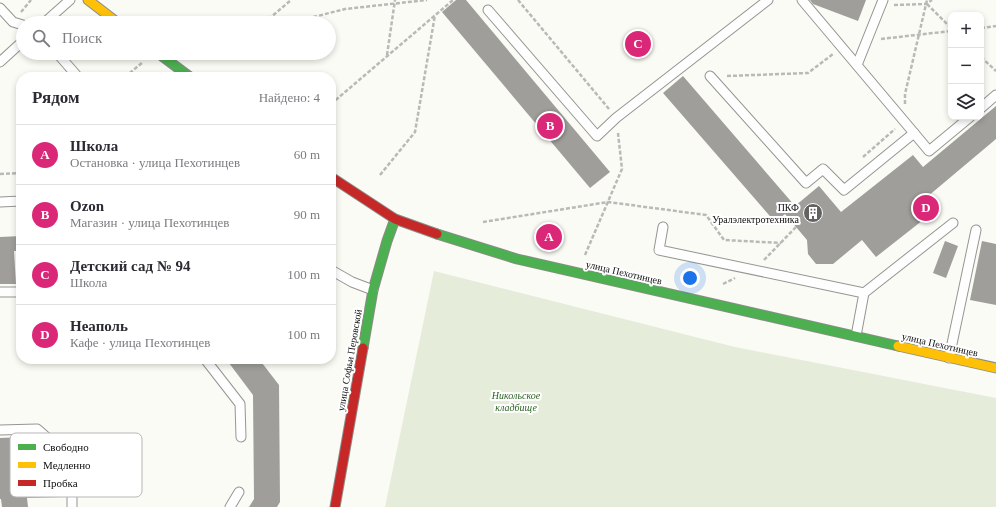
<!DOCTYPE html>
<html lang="ru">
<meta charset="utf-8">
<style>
body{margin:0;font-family:"Times New Roman",serif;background:#f2f2f3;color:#2b2b33}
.controls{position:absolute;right:12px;top:12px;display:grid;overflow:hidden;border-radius:8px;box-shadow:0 2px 6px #0003}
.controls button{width:36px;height:36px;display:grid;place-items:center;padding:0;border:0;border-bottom:1px solid #e1e1e2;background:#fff;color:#2b2b33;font:20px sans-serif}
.you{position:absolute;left:690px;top:278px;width:14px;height:14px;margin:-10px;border:3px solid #fff;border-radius:50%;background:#1a73e8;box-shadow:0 0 0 6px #1a73e833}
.badge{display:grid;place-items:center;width:26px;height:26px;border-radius:50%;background:#db2777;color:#fff;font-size:13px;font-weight:700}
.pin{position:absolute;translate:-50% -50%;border:2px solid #fff;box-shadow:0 1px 4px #0006}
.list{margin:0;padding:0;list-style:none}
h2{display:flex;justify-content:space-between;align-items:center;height:52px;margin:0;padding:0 16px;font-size:17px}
h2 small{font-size:13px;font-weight:400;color:#7c7c81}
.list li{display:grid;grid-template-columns:26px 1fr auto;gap:12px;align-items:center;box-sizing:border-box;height:60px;padding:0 16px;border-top:1px solid #e1e1e2}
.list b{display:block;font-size:15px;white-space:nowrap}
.list p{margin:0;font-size:13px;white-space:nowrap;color:#7c7c81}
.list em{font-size:13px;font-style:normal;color:#7c7c81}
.icon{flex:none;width:22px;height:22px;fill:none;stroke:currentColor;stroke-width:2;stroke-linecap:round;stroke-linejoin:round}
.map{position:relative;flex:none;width:996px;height:507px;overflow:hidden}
.search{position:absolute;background:#fff;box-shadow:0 2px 6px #0003;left:16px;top:16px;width:320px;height:44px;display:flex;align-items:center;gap:10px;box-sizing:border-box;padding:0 14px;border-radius:22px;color:#7c7c81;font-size:15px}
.panel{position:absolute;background:#fff;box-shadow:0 2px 6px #0003;left:16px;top:72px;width:320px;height:292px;border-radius:16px}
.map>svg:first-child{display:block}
.cemetery{fill:#e6ecda}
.building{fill:#9f9e9a}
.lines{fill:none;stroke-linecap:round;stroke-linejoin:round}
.lane-casing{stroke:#959593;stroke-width:11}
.fast-casing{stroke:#8c8c89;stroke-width:11}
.slow-casing{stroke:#8c8c89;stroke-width:11}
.jam-casing{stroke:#8c8c89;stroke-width:11}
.path{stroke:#b9b9b8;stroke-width:2.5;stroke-dasharray:4 2;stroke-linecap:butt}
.lane{stroke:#fefefe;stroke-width:9}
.fast{stroke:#4caf50;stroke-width:9}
.slow{stroke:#ffc107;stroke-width:9}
.jam{stroke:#c62828;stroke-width:9}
.labels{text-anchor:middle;stroke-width:4;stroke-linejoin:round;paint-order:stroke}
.poi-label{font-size:10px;fill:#0f0f0f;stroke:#fff;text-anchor:end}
.street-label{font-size:10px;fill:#0f0f0f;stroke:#fff}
.park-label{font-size:10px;font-style:italic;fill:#2b6323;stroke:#fff}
.key{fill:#fff;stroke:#b7b7b7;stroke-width:1}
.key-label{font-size:11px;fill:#0f0f0f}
</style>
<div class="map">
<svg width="996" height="507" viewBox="0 0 996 507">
<rect width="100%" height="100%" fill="#fbfbf5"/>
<path class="cemetery" d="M434,271L735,347L996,398V507H385Z"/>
<g class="building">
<path d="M456,0H466L610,172L590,188L442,12Z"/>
<path d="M810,0H866L858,21L813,4Z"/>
<path d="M683,76L795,206L819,186L841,212L913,155L923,167L996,106V139L927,197L937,209L876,257L862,240L833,264H816L808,254L807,240L785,214L775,222L663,93Z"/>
<path d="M21,236V251H14L16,284H0V237Z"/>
<path d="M945,241L958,246L946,278L933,273Z"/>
<path d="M982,241L996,244V305L970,300Z"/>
<path d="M226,359H259L279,385L280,502L277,507H249L254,499L253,395Z"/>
<path d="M25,437L26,470L63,468L64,497L27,498L28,507H2L1,499H0V438Z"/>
</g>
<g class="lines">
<g class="lane-casing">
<g id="lane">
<path d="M802,0L914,133"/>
<path d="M0,8L13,22L23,25"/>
<path d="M488,10L597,136L616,118L768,0"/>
<path d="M44,23L70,0"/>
<path d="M57,53L78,77"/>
<path d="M0,62L23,41"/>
<path d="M857,65L883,0"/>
<path d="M710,76L806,183L823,169L844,190L914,133L929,151L970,117"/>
<path d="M981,108L996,95"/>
<path d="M0,202L21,201"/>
<path d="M663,227L659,250L864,293L856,336"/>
<path d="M331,270L352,282L373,290"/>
<path d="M0,292H21"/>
<path d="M864,293L953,223"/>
<path d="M949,358L976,230"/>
<path d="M205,359L240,404L241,437"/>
<path d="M0,430L37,429L67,455L72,468V507"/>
<path d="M230,507L239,492"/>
</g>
</g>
<g class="fast-casing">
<g id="fast">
<path d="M158,53L190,77"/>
<path d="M437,234L517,259L898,346"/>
<path d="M363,348L373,290L387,241L395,219"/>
</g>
</g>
<g class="slow-casing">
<g id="slow">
<path d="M88,0L118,23"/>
<path d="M898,346L996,368"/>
</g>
</g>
<g class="jam-casing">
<g id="jam">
<path d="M331,177L395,219L437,234"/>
<path d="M335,507L363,348"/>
</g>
</g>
<g class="path">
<path d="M518,0L609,109"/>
<path d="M927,4L951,28"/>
<path d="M894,5L926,4L932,0"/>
<path d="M21,12L31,0"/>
<path d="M264,23L291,0"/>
<path d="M290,23L345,9L427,0"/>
<path d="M981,28L996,26"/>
<path d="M881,39L951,31"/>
<path d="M387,55L395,0"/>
<path d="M981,57L996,71"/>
<path d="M727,76L808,73L833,54"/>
<path d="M125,77L143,62"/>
<path d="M331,104L453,0"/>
<path d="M905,104V94L927,0"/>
<path d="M863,157L895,129"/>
<path d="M0,174L21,173"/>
<path d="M380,175L415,132L435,15"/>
<path d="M483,222L608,202L706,215L724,240L781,243"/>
<path d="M585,255L622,169L618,133"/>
<path d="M764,260L796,227"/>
<path d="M723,284L735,278"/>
</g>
<use href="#lane" class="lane"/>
<use href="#fast" class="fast"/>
<use href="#slow" class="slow"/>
<use href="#jam" class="jam"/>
</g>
<defs>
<g id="building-disc" transform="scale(1)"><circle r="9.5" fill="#626260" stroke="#fff"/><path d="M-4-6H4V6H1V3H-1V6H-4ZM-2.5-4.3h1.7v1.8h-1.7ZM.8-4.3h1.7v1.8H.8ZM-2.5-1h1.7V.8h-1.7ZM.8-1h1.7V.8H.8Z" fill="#fff"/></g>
</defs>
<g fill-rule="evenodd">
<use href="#building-disc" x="813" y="213"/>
</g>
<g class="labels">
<g class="poi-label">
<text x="799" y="211">ПКФ<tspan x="799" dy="12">Уралэлектротехника</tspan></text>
</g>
<g class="street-label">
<text transform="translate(624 272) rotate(13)" y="4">улица Пехотинцев</text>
<text transform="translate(940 344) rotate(13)" y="4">улица Пехотинцев</text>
<text transform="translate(349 360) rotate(-80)" y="4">улица Софьи Перовской</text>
</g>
<g class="park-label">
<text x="516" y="399">Никольское<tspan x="516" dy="12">кладбище</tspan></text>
</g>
</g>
<rect x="10" y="433" width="132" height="64" rx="6" class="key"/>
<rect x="18" y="444" width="18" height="6" fill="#4caf50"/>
<rect x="18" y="462" width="18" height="6" fill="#ffc107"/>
<rect x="18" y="480" width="18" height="6" fill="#c62828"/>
<g class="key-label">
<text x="43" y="451">Свободно</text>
<text x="43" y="469">Медленно</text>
<text x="43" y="487">Пробка</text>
</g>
</svg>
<div class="controls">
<button>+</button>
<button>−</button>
<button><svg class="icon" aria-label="layers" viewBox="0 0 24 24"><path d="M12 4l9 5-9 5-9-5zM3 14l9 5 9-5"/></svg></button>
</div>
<div class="you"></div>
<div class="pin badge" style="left:549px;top:237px">A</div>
<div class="pin badge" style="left:550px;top:126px">B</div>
<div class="pin badge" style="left:638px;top:44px">C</div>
<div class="pin badge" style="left:926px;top:208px">D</div>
<div class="search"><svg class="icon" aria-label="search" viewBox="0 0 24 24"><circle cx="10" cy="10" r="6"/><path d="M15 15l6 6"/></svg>Поиск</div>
<section class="panel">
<h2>Рядом<small>Найдено: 4</small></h2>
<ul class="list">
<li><span class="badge">A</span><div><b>Школа</b><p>Остановка · улица Пехотинцев</p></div><em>60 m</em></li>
<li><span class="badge">B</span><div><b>Ozon</b><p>Магазин · улица Пехотинцев</p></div><em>90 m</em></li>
<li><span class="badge">C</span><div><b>Детский сад № 94</b><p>Школа</p></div><em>100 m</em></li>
<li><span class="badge">D</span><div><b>Неаполь</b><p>Кафе · улица Пехотинцев</p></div><em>100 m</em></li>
</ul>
</section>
</div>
